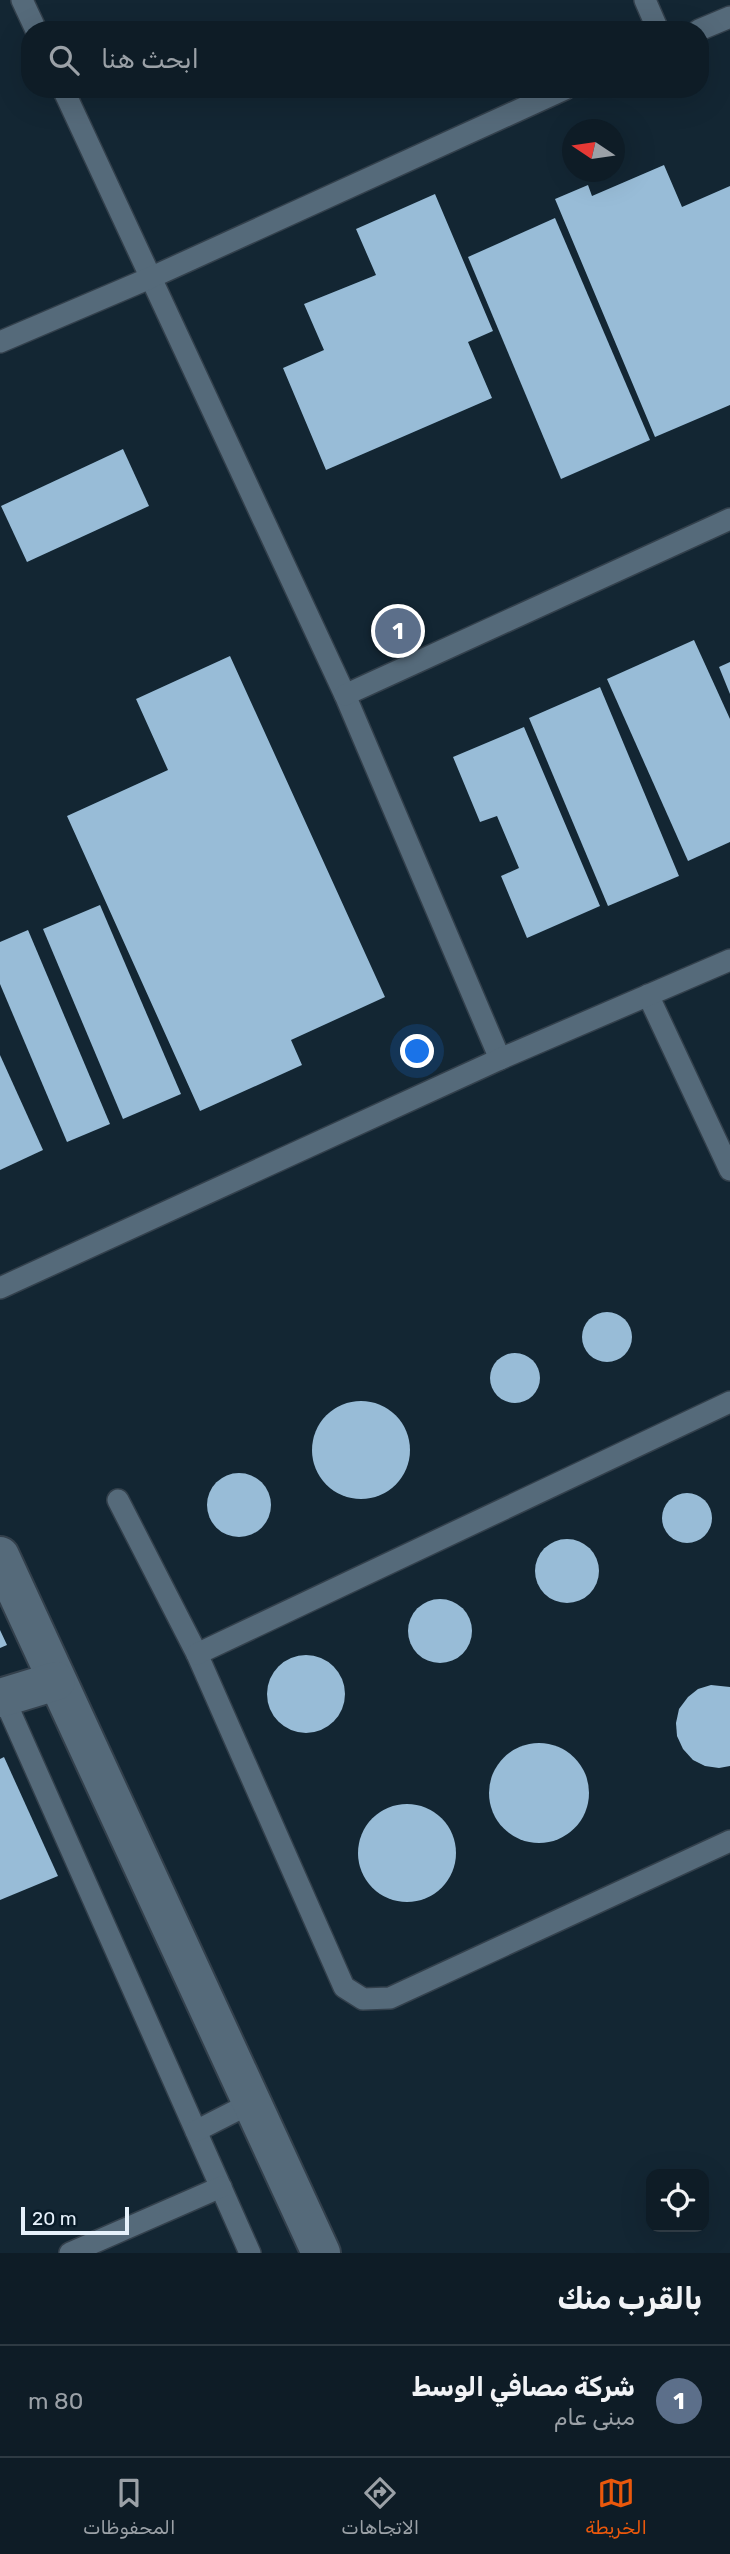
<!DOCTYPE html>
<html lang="ar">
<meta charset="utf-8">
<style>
body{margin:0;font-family:Rubik,"Noto Naskh Arabic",sans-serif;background:#1c2932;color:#f1f3f6;direction:rtl}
.controls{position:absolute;right:21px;bottom:21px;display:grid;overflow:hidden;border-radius:14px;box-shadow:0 7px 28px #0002}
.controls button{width:63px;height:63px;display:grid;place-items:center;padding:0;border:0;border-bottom:2px solid #2e3a43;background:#0e1c26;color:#f1f3f6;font:35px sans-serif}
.compass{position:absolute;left:562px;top:119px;width:63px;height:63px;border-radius:50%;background:#0e1c26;box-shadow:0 7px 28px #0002;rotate:283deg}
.scale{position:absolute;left:21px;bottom:18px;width:108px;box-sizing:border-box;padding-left:7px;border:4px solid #e6f1fb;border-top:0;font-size:19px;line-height:24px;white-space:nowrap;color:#e6f1fb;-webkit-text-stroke:5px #091c29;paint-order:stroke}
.you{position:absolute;left:418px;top:1052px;width:24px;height:24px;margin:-18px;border:5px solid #fff;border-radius:50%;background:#1a73e8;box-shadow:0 0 0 10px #1a73e833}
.badge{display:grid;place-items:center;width:46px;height:46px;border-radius:50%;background:#ea580c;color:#fff;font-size:23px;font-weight:700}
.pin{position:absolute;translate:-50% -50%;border:4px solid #fff;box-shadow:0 2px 7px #0006}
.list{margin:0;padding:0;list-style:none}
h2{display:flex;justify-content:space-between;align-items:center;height:91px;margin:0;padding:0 28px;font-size:30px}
h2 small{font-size:23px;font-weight:400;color:#9ba1a7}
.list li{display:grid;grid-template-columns:46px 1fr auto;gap:21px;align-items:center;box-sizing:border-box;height:112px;padding:0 28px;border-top:2px solid #2e3a43}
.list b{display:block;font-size:26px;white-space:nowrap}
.list p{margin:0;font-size:23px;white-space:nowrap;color:#9ba1a7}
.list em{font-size:23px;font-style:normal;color:#9ba1a7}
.icon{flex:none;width:38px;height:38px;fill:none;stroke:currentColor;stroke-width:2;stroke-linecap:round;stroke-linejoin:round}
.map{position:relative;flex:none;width:730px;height:2253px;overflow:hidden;direction:ltr}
.search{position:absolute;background:#0e1c26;box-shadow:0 7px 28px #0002;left:21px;right:21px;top:21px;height:77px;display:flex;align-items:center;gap:18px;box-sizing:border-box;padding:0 24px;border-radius:28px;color:#9ba1a7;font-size:26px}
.sheet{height:203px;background:#0e1c26}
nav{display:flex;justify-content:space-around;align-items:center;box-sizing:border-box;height:98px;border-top:2px solid #2e3a43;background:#0e1c26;font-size:19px;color:#9ba1a7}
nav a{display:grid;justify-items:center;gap:4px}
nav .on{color:#ea580c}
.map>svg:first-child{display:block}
.building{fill:#98bcd7}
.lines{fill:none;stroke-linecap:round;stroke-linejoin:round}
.service-casing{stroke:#33404c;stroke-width:24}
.minor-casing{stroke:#33404c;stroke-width:42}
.service{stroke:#556a7a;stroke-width:21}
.minor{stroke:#556a7a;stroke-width:38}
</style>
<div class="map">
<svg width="730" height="2253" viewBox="0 0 730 2253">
<rect width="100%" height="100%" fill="#132633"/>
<g class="building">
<path d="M664,165L682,207L730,186V405L655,437L555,199L588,185L592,196Z"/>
<path d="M435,194L493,331L468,342L492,398L326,470L283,368L324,350L304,304L376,275L356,229Z"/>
<path d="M555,218L650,440L561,479L468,257Z"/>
<path d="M123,449L149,506L27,562L1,506Z"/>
<path d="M694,640L730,719V842L688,861L607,679Z"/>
<path d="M230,656L385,997L291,1040L302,1065L200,1111L67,816L168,770L136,699Z"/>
<path d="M730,662V694L719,667Z"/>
<path d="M600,687L679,876L608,906L529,718Z"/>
<path d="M524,727L600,906L527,938L501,876L519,868L497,816L480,822L453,757Z"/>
<path d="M100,905L181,1094L123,1119L43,929Z"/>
<path d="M28,930L110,1124L67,1142L0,984V942Z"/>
<path d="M0,1055L43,1150L0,1170Z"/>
<circle cx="607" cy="1337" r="25"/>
<circle cx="515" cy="1378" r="25"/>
<circle cx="361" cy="1450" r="49"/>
<circle cx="239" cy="1505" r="32"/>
<circle cx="687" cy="1518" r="25"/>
<circle cx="567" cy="1571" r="32"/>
<circle cx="440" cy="1631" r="32"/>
<path d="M0,1630L7,1645L0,1648Z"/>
<circle cx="306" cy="1694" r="39"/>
<path d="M711,1685L730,1687V1766L719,1768L705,1766L693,1760L683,1749L677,1736L676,1723L679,1709L688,1697L698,1689Z"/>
<circle cx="539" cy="1793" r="50"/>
<path d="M4,1757L58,1876L0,1900V1759Z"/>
<circle cx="407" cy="1853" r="49"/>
</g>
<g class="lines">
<g class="service-casing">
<g id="service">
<path d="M22,0L36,30"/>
<path d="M645,0L658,30"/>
<path d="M699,30L730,17"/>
<path d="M63,89L345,695L500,1059"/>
<path d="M0,342L150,278L565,89"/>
<path d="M345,695L730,519"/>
<path d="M648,995L730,1170"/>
<path d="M0,1288L500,1059L730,960"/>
<path d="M118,1500L197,1654L344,1987L363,1999L390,1998L730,1841"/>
<path d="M197,1654L730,1402"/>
<path d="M3,1696L250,2253"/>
<path d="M196,2131L251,2103"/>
<path d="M70,2253L221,2187"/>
</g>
</g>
<g class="minor-casing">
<g id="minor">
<path d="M0,1556L321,2253"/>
<path d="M0,1698L56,1681"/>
</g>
</g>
<use href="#service" class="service"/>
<use href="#minor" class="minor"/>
</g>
</svg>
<div class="controls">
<button><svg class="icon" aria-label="locate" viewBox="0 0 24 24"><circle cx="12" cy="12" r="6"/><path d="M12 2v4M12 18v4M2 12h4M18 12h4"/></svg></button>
</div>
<svg class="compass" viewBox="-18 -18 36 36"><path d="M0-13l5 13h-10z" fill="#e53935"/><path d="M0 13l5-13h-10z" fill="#9ba1a7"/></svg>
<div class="scale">20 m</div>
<div class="you"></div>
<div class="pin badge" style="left:398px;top:631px;background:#5c6f8a">1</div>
<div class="search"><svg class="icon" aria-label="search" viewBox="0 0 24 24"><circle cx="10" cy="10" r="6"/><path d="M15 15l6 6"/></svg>ابحث هنا</div>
</div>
<section class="sheet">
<h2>بالقرب منك<small></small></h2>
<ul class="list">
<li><span class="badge" style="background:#5c6f8a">1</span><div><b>شركة مصافي الوسط</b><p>مبنى عام</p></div><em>80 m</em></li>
</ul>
</section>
<nav>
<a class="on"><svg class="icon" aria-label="map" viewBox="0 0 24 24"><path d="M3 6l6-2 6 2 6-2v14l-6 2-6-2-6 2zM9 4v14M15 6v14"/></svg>الخريطة</a>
<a><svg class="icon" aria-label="directions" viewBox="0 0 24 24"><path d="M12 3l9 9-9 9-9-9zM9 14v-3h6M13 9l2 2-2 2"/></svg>الاتجاهات</a>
<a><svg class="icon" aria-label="saved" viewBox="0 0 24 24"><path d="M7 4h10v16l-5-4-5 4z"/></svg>المحفوظات</a>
</nav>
